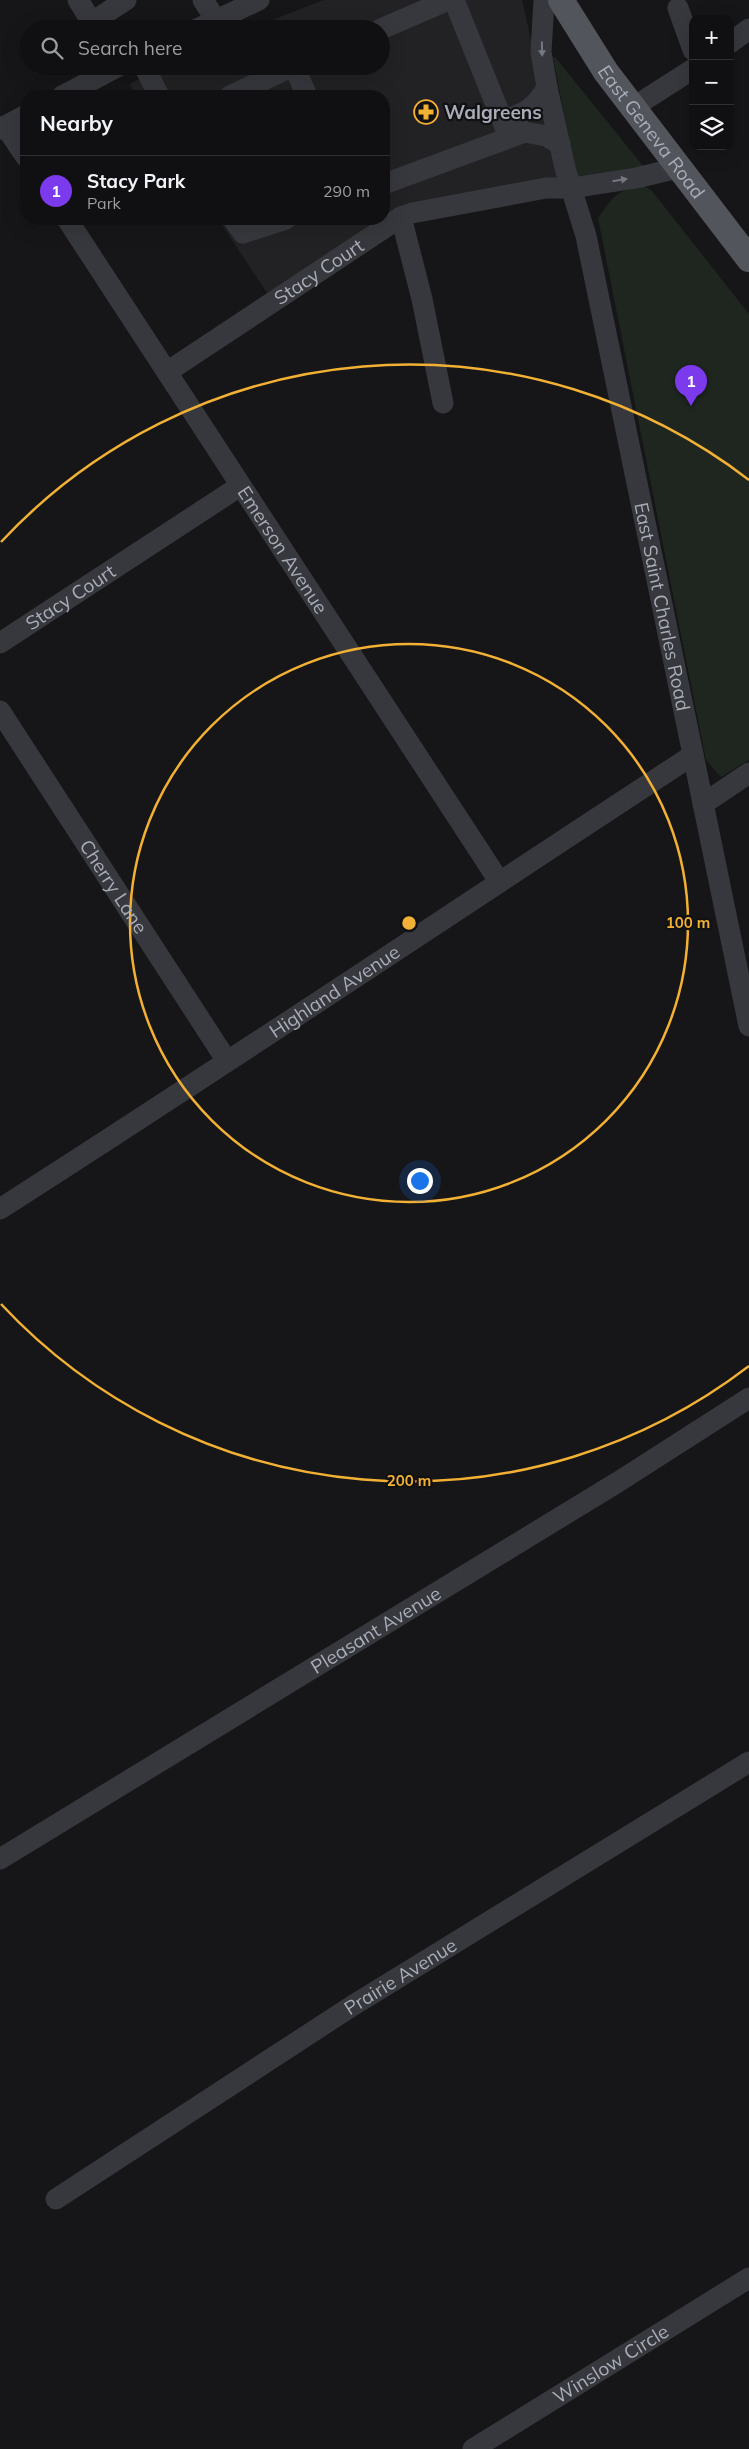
<!DOCTYPE html>
<meta charset="utf-8">
<style>
body{margin:0;font-family:Mulish,sans-serif;background:#1e1e20;color:#f1f3f6}
.controls{position:absolute;right:15px;top:15px;display:grid;overflow:hidden;border-radius:10px;box-shadow:0 5px 20px #0002}
.controls button{width:45px;height:45px;display:grid;place-items:center;padding:0;border:0;border-bottom:1px solid #303032;background:#101012;color:#f1f3f6;font:25px sans-serif}
.you{position:absolute;left:419px;top:1180px;width:18px;height:18px;margin:-12px;border:4px solid #fff;border-radius:50%;background:#1a73e8;box-shadow:0 0 0 8px #1a73e833}
.badge{display:grid;place-items:center;width:32px;height:32px;border-radius:50%;background:#7c3aed;color:#fff;font-size:16px;font-weight:700}
.pin{position:absolute;translate:-50% -41px;filter:drop-shadow(0 1px 2px #0008)}
.pin::after{content:'';position:absolute;top:26px;width:18px;height:15px;background:inherit;clip-path:polygon(0 0,100% 0,50% 100%)}
.list{margin:0;padding:0;list-style:none}
h2{display:flex;justify-content:space-between;align-items:center;height:65px;margin:0;padding:0 20px;font-size:21px}
h2 small{font-size:16px;font-weight:400;color:#9c9d9f}
.list li{display:grid;grid-template-columns:32px 1fr auto;gap:15px;align-items:center;box-sizing:border-box;height:70px;padding:0 20px;border-top:1px solid #303032}
.list b{display:block;font-size:19px;white-space:nowrap}
.list p{margin:0;font-size:16px;white-space:nowrap;color:#9c9d9f}
.list em{font-size:16px;font-style:normal;color:#9c9d9f}
.icon{flex:none;width:28px;height:28px;fill:none;stroke:currentColor;stroke-width:2;stroke-linecap:round;stroke-linejoin:round}
.map{position:relative;flex:none;width:749px;height:2449px;overflow:hidden}
.search{position:absolute;background:#101012;box-shadow:0 5px 20px #0002;left:20px;top:20px;width:370px;height:55px;display:flex;align-items:center;gap:12px;box-sizing:border-box;padding:0 18px;border-radius:28px;color:#9c9d9f;font-size:19px}
.panel{position:absolute;background:#101012;box-shadow:0 5px 20px #0002;left:20px;top:90px;width:370px;height:135px;border-radius:20px}
.map>svg:first-child{display:block}
.built{fill:#222225}
.green{fill:#1e261f}
.lines{fill:none;stroke-linecap:round;stroke-linejoin:round}
.minor{stroke:#37383d;stroke-width:21}
.major{stroke:#53555c;stroke-width:26}
.oneway{fill:#757881}
.ring{fill:none;stroke:#f2b134;stroke-width:2.5}
.labels{text-anchor:middle;stroke-width:4.5;stroke-linejoin:round;paint-order:stroke}
.poi-label{font-size:19px;font-weight:bold;fill:#a8adb8;stroke:#111113;text-anchor:start}
.street-label{font-size:19px;fill:#a8adb8;stroke:#111113}
.centre{fill:#f2b134;stroke:#111113;stroke-width:2.5}
.ring-label{font-size:15px;text-anchor:middle;font-weight:bold;fill:#f2b134;stroke:#111113;stroke-width:4.5;stroke-linejoin:round;paint-order:stroke}
</style>
<div class="map">
<svg width="749" height="2449" viewBox="0 0 749 2449">
<rect width="100%" height="100%" fill="#161618"/>
<path class="built" d="M324,0H522L564,186L406,215L271,299L218,219H384V96H137L129,84L168,66H381V29H249Z"/>
<g class="green">
<path d="M553,57H555L643,166L581,178L576,175Z"/>
<path d="M645,186L652,191L749,314V760L721,777L706,760L598,218C616,194 615,191 645,186Z"/>
</g>
<g class="lines">
<g class="minor">
<path d="M78,0L96,29"/>
<path d="M203,0L216,20"/>
<path d="M454,0L509,137"/>
<path id="s1" d="M544,0L541,52L547,87L565,168L586,236L749,1026"/>
<path d="M678,8L693,50"/>
<path d="M92,22L126,0"/>
<path d="M197,29L259,0"/>
<path d="M381,29L448,0"/>
<path d="M730,43L749,29"/>
<path d="M144,66L159,96"/>
<path d="M294,66L307,96"/>
<path d="M62,96L119,66"/>
<path d="M230,96L293,66"/>
<path d="M632,108L693,69"/>
<path d="M503,120C524,114 537,107 547,87"/>
<path d="M5,126L26,157"/>
<path d="M0,129L26,115"/>
<path d="M384,184L525,132L546,136L560,144"/>
<path d="M401,217L422,299L443,403"/>
<path id="s2" d="M67,219L499,881"/>
<path d="M233,219L243,233L286,219"/>
<path id="s3" d="M167,372L401,217L412,213L546,188H572L636,178L678,168"/>
<path id="s4" d="M0,643L240,486"/>
<path id="s5" d="M0,711L227,1061"/>
<path d="M703,804L749,773"/>
<path id="s6" d="M0,1209C233,1060 462,906 693,755"/>
<path id="s7" d="M0,1859L618,1482L749,1398"/>
<path id="s8" d="M56,2199L352,2006L749,1762"/>
<path id="s9" d="M473,2449L749,2278"/>
</g>
<path class="major" id="s10" d="M561,0L606,72L749,259"/>
</g>
<defs><path id="oneway-solid" d="M-6-.8H1V-3.2L6.5 0L1 3.2V.8H-6Z" transform="scale(1.25)"/></defs>
<g class="oneway">
<use href="#oneway-solid" transform="translate(542 49) rotate(89)"/>
<use href="#oneway-solid" transform="translate(620 180) rotate(-9)"/>
</g>
<g class="ring">
<circle cx="409" cy="923" r="279"/>
<path d="M749 1366A558 558 0 0 1 1 1304M1 542A558 558 0 0 1 749 480"/>
</g>
<defs>
<g id="pharmacy-ring" transform="scale(1.25)"><circle r="9.5" fill="#111113" stroke="#f2b134" stroke-width="1.5"/><path d="M-2-6h4v4h4v4h-4v4h-4v-4h-4v-4h4Z" fill="#f2b134"/></g>
</defs>
<g fill-rule="evenodd">
<use href="#pharmacy-ring" x="426" y="112"/>
</g>
<g class="labels">
<g class="poi-label">
<text x="444" y="119">Walgreens</text>
</g>
<g class="street-label">
<text dy="7" stroke="none"><textPath href="#s10" startOffset="160">East Geneva Road</textPath></text>
<text dy="7" stroke="none"><textPath href="#s3" startOffset="182">Stacy Court</textPath></text>
<text dy="7" stroke="none"><textPath href="#s2" startOffset="395">Emerson Avenue</textPath></text>
<text dy="7" stroke="none"><textPath href="#s4" startOffset="84">Stacy Court</textPath></text>
<text dy="7" stroke="none"><textPath href="#s1" startOffset="620">East Saint Charles Road</textPath></text>
<text dy="7" stroke="none"><textPath href="#s5" startOffset="209">Cherry Lane</textPath></text>
<text dy="7" stroke="none"><textPath href="#s6" startOffset="399">Highland Avenue</textPath></text>
<text dy="7" stroke="none"><textPath href="#s7" startOffset="440">Pleasant Avenue</textPath></text>
<text dy="7" stroke="none"><textPath href="#s8" startOffset="410">Prairie Avenue</textPath></text>
<text dy="7" stroke="none"><textPath href="#s9" startOffset="162">Winslow Circle</textPath></text>
</g>
</g>
<circle cx="409" cy="923" r="8" class="centre"/>
<g class="ring-label">
<text x="688" y="928">100 m</text>
<text x="409" y="1486">200 m</text>
</g>
</svg>
<div class="controls">
<button>+</button>
<button>−</button>
<button><svg class="icon" aria-label="layers" viewBox="0 0 24 24"><path d="M12 4l9 5-9 5-9-5zM3 14l9 5 9-5"/></svg></button>
</div>
<div class="you"></div>
<div class="pin badge" style="left:691px;top:406px">1</div>
<div class="search"><svg class="icon" aria-label="search" viewBox="0 0 24 24"><circle cx="10" cy="10" r="6"/><path d="M15 15l6 6"/></svg>Search here</div>
<section class="panel">
<h2>Nearby<small></small></h2>
<ul class="list">
<li><span class="badge">1</span><div><b>Stacy Park</b><p>Park</p></div><em>290 m</em></li>
</ul>
</section>
</div>
